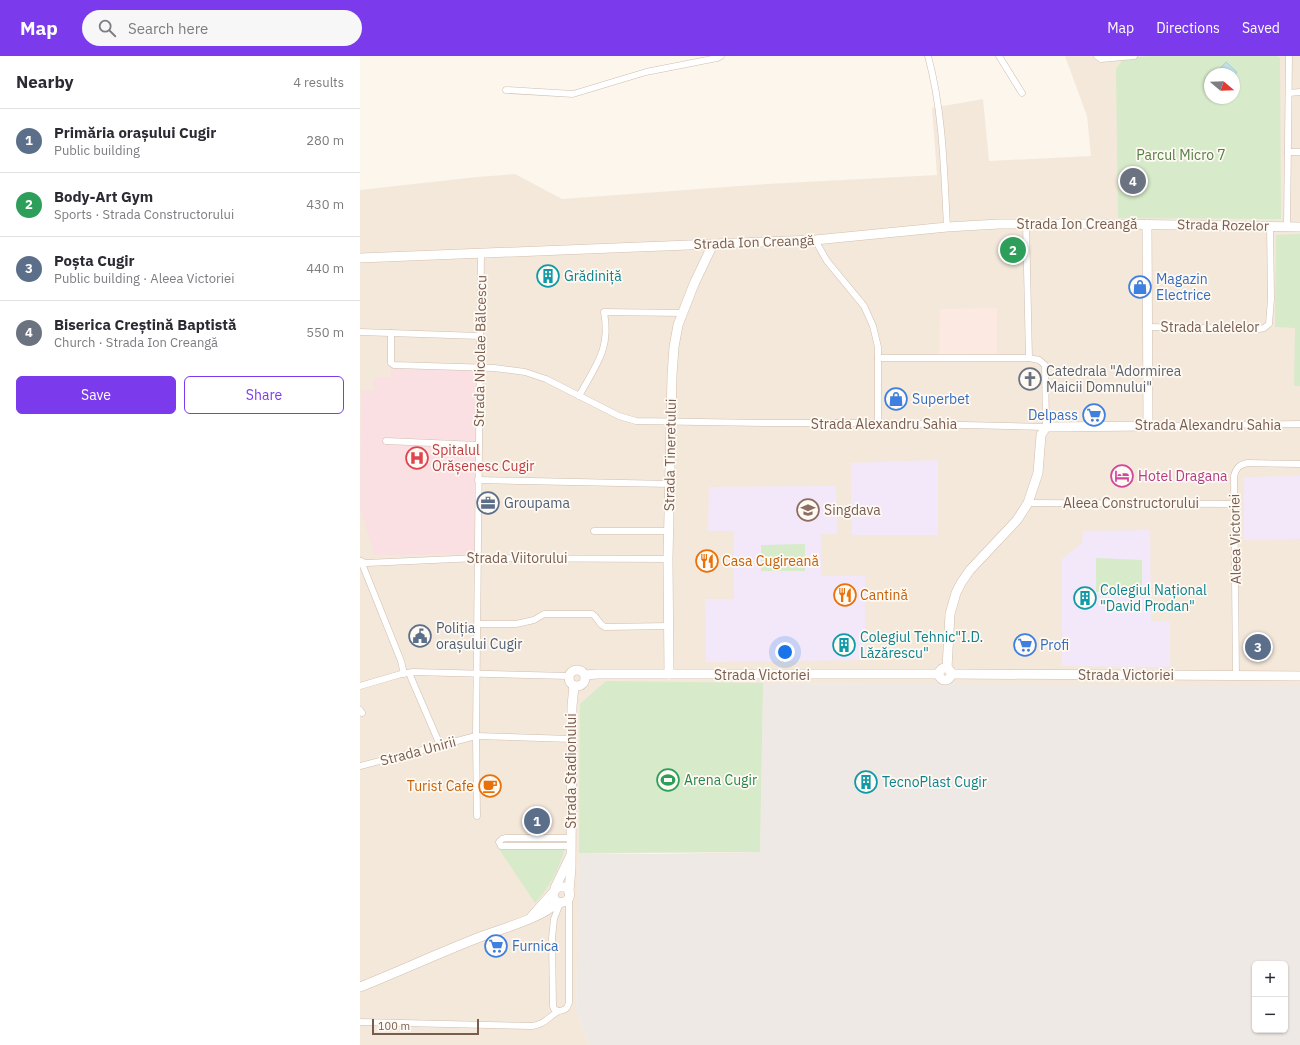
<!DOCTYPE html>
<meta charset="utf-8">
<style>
body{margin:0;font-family:"IBM Plex Sans",sans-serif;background:#f7f7f7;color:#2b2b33}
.controls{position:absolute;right:12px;bottom:12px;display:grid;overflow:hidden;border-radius:6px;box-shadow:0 1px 3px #0004}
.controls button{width:36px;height:36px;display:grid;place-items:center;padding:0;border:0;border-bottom:1px solid #e1e1e2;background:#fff;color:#2b2b33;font:20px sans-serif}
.compass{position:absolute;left:844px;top:12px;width:36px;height:36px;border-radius:50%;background:#fff;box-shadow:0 1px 3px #0004;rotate:109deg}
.scale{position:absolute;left:12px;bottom:10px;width:107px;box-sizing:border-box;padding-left:4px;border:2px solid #785d4f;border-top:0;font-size:11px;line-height:14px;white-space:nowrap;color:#785d4f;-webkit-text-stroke:3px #fefaf3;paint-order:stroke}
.you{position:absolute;left:425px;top:596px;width:14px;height:14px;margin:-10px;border:3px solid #fff;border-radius:50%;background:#1a73e8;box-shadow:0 0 0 6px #1a73e833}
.badge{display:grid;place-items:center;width:26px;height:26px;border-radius:50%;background:#7c3aed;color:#fff;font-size:13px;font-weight:700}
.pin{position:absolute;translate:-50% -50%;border:2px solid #fff;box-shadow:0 1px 4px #0006}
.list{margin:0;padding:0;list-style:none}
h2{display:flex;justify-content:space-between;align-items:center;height:52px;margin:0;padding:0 16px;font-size:17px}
h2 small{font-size:13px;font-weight:400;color:#7c7c81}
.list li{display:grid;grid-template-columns:26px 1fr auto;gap:12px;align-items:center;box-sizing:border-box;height:64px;padding:0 16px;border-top:1px solid #e1e1e2}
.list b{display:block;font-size:15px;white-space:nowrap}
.list p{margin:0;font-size:13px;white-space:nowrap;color:#7c7c81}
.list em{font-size:13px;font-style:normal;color:#7c7c81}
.actions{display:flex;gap:8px;padding:12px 16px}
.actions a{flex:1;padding:9px 0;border:1px solid #7c3aed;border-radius:6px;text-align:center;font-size:14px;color:#7c3aed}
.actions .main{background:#7c3aed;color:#fff}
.icon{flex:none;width:22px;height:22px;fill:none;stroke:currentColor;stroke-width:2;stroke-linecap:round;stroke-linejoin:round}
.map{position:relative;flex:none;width:940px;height:989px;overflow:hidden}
header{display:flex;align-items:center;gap:24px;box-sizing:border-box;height:56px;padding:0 20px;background:#7c3aed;color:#fff}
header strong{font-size:19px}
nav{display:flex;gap:22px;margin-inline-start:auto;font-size:14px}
.search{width:280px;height:36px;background:#f7f7f7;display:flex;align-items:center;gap:10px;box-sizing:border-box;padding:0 14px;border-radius:22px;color:#7c7c81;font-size:15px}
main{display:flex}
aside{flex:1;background:#fff}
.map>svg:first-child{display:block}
.residential{fill:#f4e8db;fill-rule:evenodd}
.commercial{fill:#fce9e1}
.industrial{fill:#eee9e4;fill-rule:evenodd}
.education{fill:#f3e8f9}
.medical{fill:#fae0e3}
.green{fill:#d7eaca;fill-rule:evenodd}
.water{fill:#c0e1e6;stroke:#a7d0d8}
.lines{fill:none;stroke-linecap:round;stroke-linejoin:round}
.street-casing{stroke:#cfbeb1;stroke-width:7}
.secondary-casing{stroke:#d2bfaf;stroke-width:10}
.street{stroke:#fff;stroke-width:6}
.secondary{stroke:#fff;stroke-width:9}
.labels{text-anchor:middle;stroke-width:3.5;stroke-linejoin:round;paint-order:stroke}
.park-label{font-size:14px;fill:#577d47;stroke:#fefaf3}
.street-label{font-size:14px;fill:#785d4f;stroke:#fefaf3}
.culture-label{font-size:14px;fill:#0d838f;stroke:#fefaf3;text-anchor:start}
.shop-label{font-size:14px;fill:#366cbe;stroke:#fefaf3;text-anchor:start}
.worship-label{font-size:14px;fill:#5b616d;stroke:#fefaf3;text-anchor:start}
.health-label{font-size:14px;fill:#be3a42;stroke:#fefaf3;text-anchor:start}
.hotel-label{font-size:14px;fill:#b23c85;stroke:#fefaf3;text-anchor:start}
.service-label{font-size:14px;fill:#4e5e75;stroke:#fefaf3;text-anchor:start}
.education-label{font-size:14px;fill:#785e54;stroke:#fefaf3;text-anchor:start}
.food-label{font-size:14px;fill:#c56008;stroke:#fefaf3;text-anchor:start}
.leisure-label{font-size:14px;fill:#27864d;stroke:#fefaf3;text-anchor:start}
</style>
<header>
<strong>Map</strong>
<div class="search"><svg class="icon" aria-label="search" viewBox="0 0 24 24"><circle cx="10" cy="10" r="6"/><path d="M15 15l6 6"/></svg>Search here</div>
<nav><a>Map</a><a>Directions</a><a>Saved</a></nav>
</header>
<main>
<aside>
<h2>Nearby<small>4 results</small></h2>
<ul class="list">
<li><span class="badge" style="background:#5c6f8a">1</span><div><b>Primăria orașului Cugir</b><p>Public building</p></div><em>280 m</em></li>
<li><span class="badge" style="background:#2e9e5b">2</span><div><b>Body-Art Gym</b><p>Sports · Strada Constructorului</p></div><em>430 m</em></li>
<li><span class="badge" style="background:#5c6f8a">3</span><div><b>Poșta Cugir</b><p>Public building · Aleea Victoriei</p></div><em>440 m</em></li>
<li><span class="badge" style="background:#6b7280">4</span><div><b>Biserica Creștină Baptistă</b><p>Church · Strada Ion Creangă</p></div><em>550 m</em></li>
</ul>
<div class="actions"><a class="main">Save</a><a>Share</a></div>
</aside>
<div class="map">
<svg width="940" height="989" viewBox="0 0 940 989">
<rect width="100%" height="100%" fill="#fcf6ec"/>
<path class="residential" d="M705,0H940V631L403,627L400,796L219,797L216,956L229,989H0V134L117,121L155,118L202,143L407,128L577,119L572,52L623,43L629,105L731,100L727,60ZM850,18H874V42H850Z"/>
<path class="commercial" d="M637,252V298L579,299L580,253Z"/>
<path class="industrial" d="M403,627L940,630V989H229L216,956L219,797L295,798L400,796ZM895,908H925V974H895Z"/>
<g class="education">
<path d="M578,404V479H492L491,407Z"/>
<path d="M940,420V483L884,484V421Z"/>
<path d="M476,430L477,478H461V520H505V604L346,606L345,543H374V475H348L349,431Z"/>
<path d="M790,474L791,565L810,566V611L702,610V503L722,487L723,475Z"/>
</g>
<path class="medical" d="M31,312L116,314L114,498L14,499L0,451L1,335L13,334V322L31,321Z"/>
<g class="green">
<path d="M791,0H917L920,2L921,163L758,162L756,13L764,2ZM850,18H874V42H850Z"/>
<path d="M940,178V330H934L935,272L915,271L916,179Z"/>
<path d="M445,488V515H401V489Z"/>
<path d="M736,502L782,504V537L736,536Z"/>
<path d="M246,625L403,627L400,796L219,797L220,648Z"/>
<path d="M205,792C199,813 190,831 175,847L139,793Z"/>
</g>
<path class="water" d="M866,6L877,16L874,20V18H855Z"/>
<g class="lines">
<g class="street-casing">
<g id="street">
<path d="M568,0C583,55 584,114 587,171"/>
<path d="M639,0L662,37"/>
<path d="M737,0L741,3L774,0"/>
<path d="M146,34L213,38L286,16L357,2L361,0"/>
<path d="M929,37L940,36"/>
<path d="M928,96H940"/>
<path d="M666,167L669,302"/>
<path d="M927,170L929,0"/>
<path d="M455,184L467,205L504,250L513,270L518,291V367"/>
<path d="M787,271L899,273L904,272L909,268L911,243L910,170"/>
<path d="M0,276L120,280"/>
<path d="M31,277V307L34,309L134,312L165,316L186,323L259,360L276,365L409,367H518L686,371L685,309L679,304L669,302H518"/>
<path d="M219,340C236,309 251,293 244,256L323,257"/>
<path d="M788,370L940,368"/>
<path d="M26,385L118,389"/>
<path d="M118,424L310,428"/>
<path d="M668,447L874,448"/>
<path d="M234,475H309"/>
<path d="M0,505L6,507L118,502L308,503"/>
<path d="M1,505L41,605L44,618"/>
<path d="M118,568H156L174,564L184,558H232C238,561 238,568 245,571L309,570"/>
<path d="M49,617L80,689"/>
<path d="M876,620L874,420C876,412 879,409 887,407L940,408"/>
<path d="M0,630L41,618L53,616L209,620"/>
<path d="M0,654L2,657"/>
<path d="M0,710L116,680L212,683"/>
<path d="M117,760L116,680L121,197"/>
<path d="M211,790H141L139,786L142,783L146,782H211"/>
<path d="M198,955L194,953L193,950L192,882L194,863L200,847"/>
<path d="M0,966L172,970C183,969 188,962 197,956C203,953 206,956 209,947V843"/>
</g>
</g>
<g class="secondary-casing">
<g id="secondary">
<path d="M0,202L455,184L587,171L639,168H755L940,171"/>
<circle cx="585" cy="618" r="6"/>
<path d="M587,612L590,558L596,537L601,527L610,514L657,464L668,447L678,417L681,379L686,371L788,370L787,168"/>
<circle cx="217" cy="622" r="8"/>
<path d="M309,618L308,503L312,319L314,291L318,269L334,228L353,188"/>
<path d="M591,618L940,620"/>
<path d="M225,619L237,618H579"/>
<path d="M195,832L210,801"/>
<path d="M209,835L211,812L212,650L214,630"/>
<path d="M172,860L198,831H206C210,835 211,840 207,845L200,847L194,844L193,837"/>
<path d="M0,931C40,915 79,897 120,881C143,872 180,863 198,846"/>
</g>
</g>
<use href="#street" class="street"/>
<use href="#secondary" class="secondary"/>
</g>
<defs>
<g id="building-ring" transform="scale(1.15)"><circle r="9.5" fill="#fefaf3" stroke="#0f9aa8" stroke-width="1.5"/><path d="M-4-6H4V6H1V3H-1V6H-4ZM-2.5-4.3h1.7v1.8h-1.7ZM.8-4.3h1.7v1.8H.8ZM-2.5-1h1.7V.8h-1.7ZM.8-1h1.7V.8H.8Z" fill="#0f9aa8"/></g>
<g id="shop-ring" transform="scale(1.15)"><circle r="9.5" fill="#fefaf3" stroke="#3f7fe0" stroke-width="1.5"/><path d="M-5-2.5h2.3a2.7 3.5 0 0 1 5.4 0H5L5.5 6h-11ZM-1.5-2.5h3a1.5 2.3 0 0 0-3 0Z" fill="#3f7fe0"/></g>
<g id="church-ring" transform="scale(1.15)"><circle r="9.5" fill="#fefaf3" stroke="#6b7280" stroke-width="1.5"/><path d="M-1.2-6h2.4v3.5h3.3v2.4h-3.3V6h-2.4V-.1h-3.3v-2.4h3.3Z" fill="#6b7280"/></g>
<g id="supermarket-ring" transform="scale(1.15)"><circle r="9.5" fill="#fefaf3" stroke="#3f7fe0" stroke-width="1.5"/><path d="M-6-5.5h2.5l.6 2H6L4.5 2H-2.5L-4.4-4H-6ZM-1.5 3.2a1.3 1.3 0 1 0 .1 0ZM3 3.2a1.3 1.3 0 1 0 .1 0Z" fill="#3f7fe0"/></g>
<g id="hospital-ring" transform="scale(1.15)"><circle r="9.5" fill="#fefaf3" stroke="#e0444e" stroke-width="1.5"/><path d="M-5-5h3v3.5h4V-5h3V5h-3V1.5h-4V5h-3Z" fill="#e0444e"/></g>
<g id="hotel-ring" transform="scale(1.15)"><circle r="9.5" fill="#fefaf3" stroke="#d1479c" stroke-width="1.5"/><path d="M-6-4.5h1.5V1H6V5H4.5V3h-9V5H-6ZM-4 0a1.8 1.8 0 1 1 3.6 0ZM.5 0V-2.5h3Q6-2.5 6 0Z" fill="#d1479c"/></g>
<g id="office-ring" transform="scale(1.15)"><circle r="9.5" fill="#fefaf3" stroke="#5c6f8a" stroke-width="1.5"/><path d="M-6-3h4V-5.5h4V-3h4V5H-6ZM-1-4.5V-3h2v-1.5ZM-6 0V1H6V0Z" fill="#5c6f8a"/></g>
<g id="school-ring" transform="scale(1.15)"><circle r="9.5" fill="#fefaf3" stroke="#8d6e63" stroke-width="1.5"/><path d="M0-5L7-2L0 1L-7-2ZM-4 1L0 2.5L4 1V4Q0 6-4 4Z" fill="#8d6e63"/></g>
<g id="restaurant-ring" transform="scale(1.15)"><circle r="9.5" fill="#fefaf3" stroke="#e8710a" stroke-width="1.5"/><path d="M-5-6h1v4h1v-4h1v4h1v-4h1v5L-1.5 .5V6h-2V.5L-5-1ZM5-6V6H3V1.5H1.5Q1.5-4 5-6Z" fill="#e8710a"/></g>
<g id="civic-ring" transform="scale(1.15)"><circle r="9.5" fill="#fefaf3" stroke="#5c6f8a" stroke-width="1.5"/><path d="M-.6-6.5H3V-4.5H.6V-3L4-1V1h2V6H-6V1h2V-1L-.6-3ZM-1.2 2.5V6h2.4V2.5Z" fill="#5c6f8a"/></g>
<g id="stadium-ring" transform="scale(1.15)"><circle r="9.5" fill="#fefaf3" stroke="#2e9e5b" stroke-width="1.5"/><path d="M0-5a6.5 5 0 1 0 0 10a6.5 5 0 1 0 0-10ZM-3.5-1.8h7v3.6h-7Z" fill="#2e9e5b"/></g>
<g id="cafe-ring" transform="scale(1.15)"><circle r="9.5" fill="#fefaf3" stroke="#e8710a" stroke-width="1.5"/><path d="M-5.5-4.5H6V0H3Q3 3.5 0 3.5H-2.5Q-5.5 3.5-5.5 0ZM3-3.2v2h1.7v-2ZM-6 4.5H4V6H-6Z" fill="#e8710a"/></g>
</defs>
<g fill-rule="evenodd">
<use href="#building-ring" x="188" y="220"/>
<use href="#shop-ring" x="780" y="231"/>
<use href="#church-ring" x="670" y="323"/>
<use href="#shop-ring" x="536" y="343"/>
<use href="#supermarket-ring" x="734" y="359"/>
<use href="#hospital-ring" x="57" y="402"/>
<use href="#hotel-ring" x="762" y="420"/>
<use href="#office-ring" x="128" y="447"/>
<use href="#school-ring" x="448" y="454"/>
<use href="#restaurant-ring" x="347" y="505"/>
<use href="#restaurant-ring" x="485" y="539"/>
<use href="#building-ring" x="725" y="542"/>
<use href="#civic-ring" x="60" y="580"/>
<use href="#building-ring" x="484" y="589"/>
<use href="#supermarket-ring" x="665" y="589"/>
<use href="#stadium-ring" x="308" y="724"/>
<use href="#building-ring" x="506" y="726"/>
<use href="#cafe-ring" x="130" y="730"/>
<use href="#supermarket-ring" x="136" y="890"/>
</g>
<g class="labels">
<g class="park-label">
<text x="821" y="104">Parcul Micro 7</text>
</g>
<g class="street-label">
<text x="717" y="173">Strada Ion Creangă</text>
<text transform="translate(863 169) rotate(1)" y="5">Strada Rozelor</text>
<text transform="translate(394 186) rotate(-2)" y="5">Strada Ion Creangă</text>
<text x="850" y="276">Strada Lalelelor</text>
<text transform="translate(120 295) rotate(-89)" y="5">Strada Nicolae Bălcescu</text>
<text x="524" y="373">Strada Alexandru Sahia</text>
<text x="848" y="374">Strada Alexandru Sahia</text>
<text transform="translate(310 399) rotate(-89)" y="5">Strada Tineretului</text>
<text x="771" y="452">Aleea Constructorului</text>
<text transform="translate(875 483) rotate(-91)" y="5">Aleea Victoriei</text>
<text x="157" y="507">Strada Viitorului</text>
<text x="402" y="624">Strada Victoriei</text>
<text x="766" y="624">Strada Victoriei</text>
<text transform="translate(58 695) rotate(-15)" y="5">Strada Unirii</text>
<text transform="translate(211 715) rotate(-90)" y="5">Strada Stadionului</text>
</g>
<g class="culture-label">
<text x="204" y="225">Grădiniță</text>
<text x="740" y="539">Colegiul Național<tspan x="740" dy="16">"David Prodan"</tspan></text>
<text x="500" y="586">Colegiul Tehnic"I.D.<tspan x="500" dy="16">Lăzărescu"</tspan></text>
<text x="522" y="731">TecnoPlast Cugir</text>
</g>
<g class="shop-label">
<text x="796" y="228">Magazin<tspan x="796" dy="16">Electrice</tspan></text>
<text x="552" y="348">Superbet</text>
<text x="718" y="364" text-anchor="end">Delpass</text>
<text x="680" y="594">Profi</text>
<text x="152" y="895">Furnica</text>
</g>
<g class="worship-label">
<text x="686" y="320">Catedrala "Adormirea<tspan x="686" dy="16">Maicii Domnului"</tspan></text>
</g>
<g class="health-label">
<text x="72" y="399">Spitalul<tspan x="72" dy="16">Orășenesc Cugir</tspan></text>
</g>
<g class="hotel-label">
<text x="778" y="425">Hotel Dragana</text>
</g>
<g class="service-label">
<text x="144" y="452">Groupama</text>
<text x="76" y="577">Poliția<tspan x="76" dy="16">orașului Cugir</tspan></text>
</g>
<g class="education-label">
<text x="464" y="459">Singdava</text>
</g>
<g class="food-label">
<text x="362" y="510">Casa Cugireană</text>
<text x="500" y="544">Cantină</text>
<text x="114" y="735" text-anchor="end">Turist Cafe</text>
</g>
<g class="leisure-label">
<text x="324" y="729">Arena Cugir</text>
</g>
</g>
</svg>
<div class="controls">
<button>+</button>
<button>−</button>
</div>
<svg class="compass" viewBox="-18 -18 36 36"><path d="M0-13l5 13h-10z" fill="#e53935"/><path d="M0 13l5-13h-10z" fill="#7c7c81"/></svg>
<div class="scale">100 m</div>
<div class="you"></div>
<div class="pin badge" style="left:177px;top:765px;background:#5c6f8a">1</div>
<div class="pin badge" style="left:653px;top:194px;background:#2e9e5b">2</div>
<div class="pin badge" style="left:898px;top:591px;background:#5c6f8a">3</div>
<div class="pin badge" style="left:773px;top:125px;background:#6b7280">4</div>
</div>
</main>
